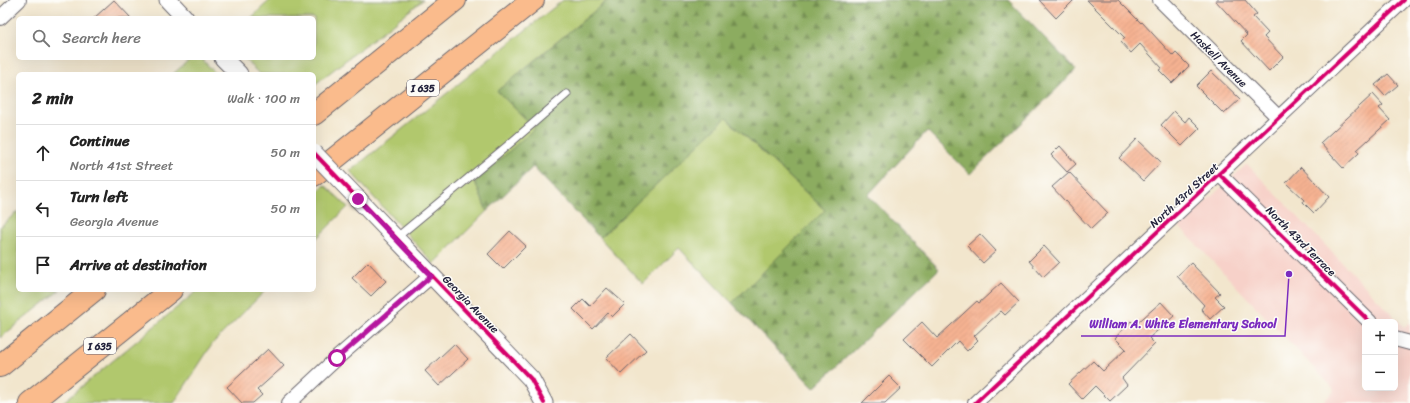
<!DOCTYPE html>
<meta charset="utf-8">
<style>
body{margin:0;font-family:Sriracha,sans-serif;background:#f2f2f2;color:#222}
.controls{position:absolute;right:12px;bottom:12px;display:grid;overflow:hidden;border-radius:6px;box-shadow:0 4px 16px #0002}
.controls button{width:36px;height:36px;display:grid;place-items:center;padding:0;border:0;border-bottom:1px solid #e0e0e0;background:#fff;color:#222;font:20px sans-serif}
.stop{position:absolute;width:12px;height:12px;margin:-9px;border:3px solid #b5179e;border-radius:50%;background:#fff}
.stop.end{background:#b5179e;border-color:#fff;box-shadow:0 1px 4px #0008}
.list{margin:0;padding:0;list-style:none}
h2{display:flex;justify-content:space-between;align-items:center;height:52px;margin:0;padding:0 16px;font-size:17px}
h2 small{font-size:13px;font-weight:400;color:#767676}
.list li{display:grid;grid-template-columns:26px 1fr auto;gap:12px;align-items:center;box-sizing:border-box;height:56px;padding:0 16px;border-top:1px solid #e0e0e0}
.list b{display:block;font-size:15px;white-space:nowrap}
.list p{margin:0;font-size:13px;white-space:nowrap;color:#767676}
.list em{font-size:13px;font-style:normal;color:#767676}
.icon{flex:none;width:22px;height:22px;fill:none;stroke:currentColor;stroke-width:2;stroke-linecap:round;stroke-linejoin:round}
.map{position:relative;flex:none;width:1410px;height:403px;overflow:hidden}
.search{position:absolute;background:#fff;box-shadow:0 4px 16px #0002;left:16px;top:16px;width:300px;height:44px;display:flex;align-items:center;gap:10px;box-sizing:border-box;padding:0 14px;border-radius:6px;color:#767676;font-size:15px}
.panel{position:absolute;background:#fff;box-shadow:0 4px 16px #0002;left:16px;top:72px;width:300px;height:220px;border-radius:6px}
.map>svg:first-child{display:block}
.built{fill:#f7d1c9;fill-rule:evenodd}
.green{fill:#b1c86d;stroke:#6a7554}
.forest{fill:url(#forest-firs);stroke:#57674e}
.building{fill:url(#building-hatch)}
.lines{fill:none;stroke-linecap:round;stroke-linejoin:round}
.service-casing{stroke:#6b676e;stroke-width:9}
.minor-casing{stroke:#6b676e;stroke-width:16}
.tertiary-casing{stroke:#6b676e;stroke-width:19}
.motorway-casing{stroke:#6b676e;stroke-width:24}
.service{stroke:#fff;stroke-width:7}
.minor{stroke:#fff;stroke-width:14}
.tertiary{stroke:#fff;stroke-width:17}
.motorway{stroke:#fabb8c;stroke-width:22}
.tertiary-bridge-casing{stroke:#6b676e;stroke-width:19;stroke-linecap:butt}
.tertiary-bridge{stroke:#fff;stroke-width:17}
.cycleway-casing{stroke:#fdfcf7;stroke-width:6}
.cycleway{stroke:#d6006c;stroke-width:4}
.route{stroke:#b5179e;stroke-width:5}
.labels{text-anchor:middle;stroke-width:3;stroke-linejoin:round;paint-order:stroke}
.shield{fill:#fdfcf7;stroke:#646373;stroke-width:1}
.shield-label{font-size:10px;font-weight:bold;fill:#22223b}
.street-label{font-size:11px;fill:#22223b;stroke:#fdfcf7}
.leader{fill:none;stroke:#7b2cbf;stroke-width:1.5}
.callout-dot{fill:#7b2cbf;stroke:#fdfcf7;stroke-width:1.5}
.callout-label{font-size:12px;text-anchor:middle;font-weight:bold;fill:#7b2cbf;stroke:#fdfcf7;stroke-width:3;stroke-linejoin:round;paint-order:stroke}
</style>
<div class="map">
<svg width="1410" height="403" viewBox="0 0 1410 403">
<defs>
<pattern id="forest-firs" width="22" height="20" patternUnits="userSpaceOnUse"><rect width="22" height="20" fill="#8cac60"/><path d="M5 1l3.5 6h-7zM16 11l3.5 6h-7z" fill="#728c50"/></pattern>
<pattern id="building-hatch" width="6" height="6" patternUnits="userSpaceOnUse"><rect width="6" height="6" fill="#f6b292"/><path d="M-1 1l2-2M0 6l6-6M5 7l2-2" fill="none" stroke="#d3997f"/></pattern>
</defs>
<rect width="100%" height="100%" fill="#fdfcf7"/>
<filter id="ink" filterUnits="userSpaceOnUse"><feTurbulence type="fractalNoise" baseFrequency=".025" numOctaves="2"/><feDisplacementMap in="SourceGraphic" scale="8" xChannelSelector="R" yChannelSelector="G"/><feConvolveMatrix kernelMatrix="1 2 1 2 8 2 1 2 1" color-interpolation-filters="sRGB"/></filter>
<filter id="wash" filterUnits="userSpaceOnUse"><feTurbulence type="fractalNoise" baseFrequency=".012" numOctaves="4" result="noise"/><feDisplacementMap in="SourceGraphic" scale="16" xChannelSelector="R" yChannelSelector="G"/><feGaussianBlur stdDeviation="0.9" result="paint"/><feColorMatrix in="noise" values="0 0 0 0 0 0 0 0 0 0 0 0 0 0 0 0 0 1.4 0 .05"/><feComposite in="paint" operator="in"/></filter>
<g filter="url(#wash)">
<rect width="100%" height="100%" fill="#f2e6cd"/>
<path class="built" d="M1247,164L1404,327L1410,322V403H1322L1335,390L1179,226ZM1365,322H1395V388H1365Z"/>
<g class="green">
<path d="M270,0H423L314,85V74H259L244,58H314V18H251Z"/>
<path d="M563,0H608L497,91L536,128L475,182L487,211L434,264L350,171Z"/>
<path d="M191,58H201L216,74H173Z"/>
<path d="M725,117L825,210L732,303L679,248L643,284L600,238Z"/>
<path d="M325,185L348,207L314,241V194Z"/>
<path d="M18,211V290H60L0,338V227Z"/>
<path d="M198,290H266L213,343L174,403H62Z"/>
</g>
<path class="forest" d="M608,0H1008L1076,70L970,174L927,131L868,195L939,269L814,388L732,303L825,210L726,118L600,238L533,167L487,211L475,182L535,128L497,91Z"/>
<g id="blocks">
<g class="building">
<path d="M114,0L131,18H94Z"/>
<path d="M1039,0H1074L1056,18Z"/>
<path d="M1087,0H1118L1141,23L1142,22L1173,56L1176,53L1189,66L1172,83L1159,70L1162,68L1140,44L1131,53L1121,42L1125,38Z"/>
<path d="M1215,0H1245L1257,14L1253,17L1268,33L1264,37L1283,57L1269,71L1241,41L1247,35Z"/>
<path d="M1211,71L1240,99L1224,114L1196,86Z"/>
<path d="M1388,74L1398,85L1385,96L1375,85Z"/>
<path d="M1373,94L1383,105L1379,108L1390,120L1357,150L1359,153L1343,168L1320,143Z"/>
<path d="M1174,111L1185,122L1189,117L1200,128L1182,146L1161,125Z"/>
<path d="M1137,139L1161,162L1143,181L1119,158Z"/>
<path d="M1060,146L1076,164L1067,172L1051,155Z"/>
<path d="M1301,167L1329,197L1314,213L1303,202L1304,200L1286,183Z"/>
<path d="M1069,172L1108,213L1091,229L1052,187Z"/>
<path d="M510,231L526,246L503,269L488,254Z"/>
<path d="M980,234L996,251L983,263L967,246Z"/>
<path d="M1044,246L1059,262L1043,277L1029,261Z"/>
<path d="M368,262L386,281L371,296L352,278Z"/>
<path d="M1191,263L1220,293L1215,297L1224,306L1210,319L1201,309L1204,305L1177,276Z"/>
<path d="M1001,283L1019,302L1005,315L1001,311L974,336L978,340L967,351L958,341L932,367L904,339L922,322L937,338L977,301L979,303Z"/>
<path d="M607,288L625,304L612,317L608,313L593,329L573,309L583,299L590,306Z"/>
<path d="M1161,302L1174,316L1149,338L1155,344L1122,378L1127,385L1110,401L1095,386L1082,399L1068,384L1093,361L1103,371L1126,349L1115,338L1131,321L1135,325Z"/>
<path d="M631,334L646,350L621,374L606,358Z"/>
<path d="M454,344L468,359L439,386L425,371Z"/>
<path d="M268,349L284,366L257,390L262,395L253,403H242L227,387Z"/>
<path d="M889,376L901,388L885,403H862Z"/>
</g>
</g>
</g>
<g filter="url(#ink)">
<use href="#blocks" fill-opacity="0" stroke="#6b676e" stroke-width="1"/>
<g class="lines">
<g class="service-casing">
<path id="service" d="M396,238L507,146L567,94"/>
</g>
<g class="minor-casing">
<g id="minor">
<path d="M1160,0L1279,118"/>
<path d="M0,18L19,0"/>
<path d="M1219,174L1370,322"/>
<path d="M1395,339L1410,343"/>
<path d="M289,403L337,358L431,276"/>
<path d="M975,403L1404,0"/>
</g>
</g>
<g class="tertiary-casing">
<g id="tertiary">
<path d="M168,0L185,18"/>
<path d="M223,58L239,74"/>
<path d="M358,199L531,379L544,403"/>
</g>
</g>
<g class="motorway-casing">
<g id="motorway">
<path d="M314,114L455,0"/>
<path d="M314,175L533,0"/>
<path d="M0,366L94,290"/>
<path d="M30,403L171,290"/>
</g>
</g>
<use href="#service" class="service"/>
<use href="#minor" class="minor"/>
<use href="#tertiary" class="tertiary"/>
<use href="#motorway" class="motorway"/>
<g class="tertiary-bridge-casing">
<path id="tertiary-bridge" d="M314,153L358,199"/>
</g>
<use href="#tertiary-bridge" class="tertiary-bridge"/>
<g class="cycleway-casing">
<g id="cycleway">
<path d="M314,153L531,379L544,403"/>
<path d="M1219,174L1370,322"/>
<path d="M975,403L1404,0"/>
</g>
</g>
<use href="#cycleway" class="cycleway"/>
</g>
</g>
<g class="lines" filter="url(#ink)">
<path class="route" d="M337,358L431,276L358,199"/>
</g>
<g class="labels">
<g class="shield">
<rect x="407" y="80" width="32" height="16" rx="3"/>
<rect x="84" y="338" width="32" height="16" rx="3"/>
</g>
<g class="shield-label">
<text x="423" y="92">I 635</text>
<text x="100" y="350">I 635</text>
</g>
<g class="street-label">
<text transform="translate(1219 59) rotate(45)" y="4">Haskell Avenue</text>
<text transform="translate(1184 195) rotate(-43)" y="4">North 43rd Street</text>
<text transform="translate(1301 241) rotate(45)" y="4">North 43rd Terrace</text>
<text transform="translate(471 304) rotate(46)" y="4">Georgia Avenue</text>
</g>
</g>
<path class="leader" d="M1289 274L1285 336H1081"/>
<circle class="callout-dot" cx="1289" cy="274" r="4"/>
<g class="callout-label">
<text x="1183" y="328">William A. White Elementary School</text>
</g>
</svg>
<div class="controls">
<button>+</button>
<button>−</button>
</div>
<div class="stop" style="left:337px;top:358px"></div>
<div class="stop end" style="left:358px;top:199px"></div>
<div class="search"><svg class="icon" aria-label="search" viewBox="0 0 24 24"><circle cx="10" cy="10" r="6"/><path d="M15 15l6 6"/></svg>Search here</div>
<section class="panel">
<h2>2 min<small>Walk · 100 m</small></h2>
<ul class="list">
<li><svg class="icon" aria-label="ahead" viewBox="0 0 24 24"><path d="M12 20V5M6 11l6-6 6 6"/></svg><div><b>Continue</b><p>North 41st Street</p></div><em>50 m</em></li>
<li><svg class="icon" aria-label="left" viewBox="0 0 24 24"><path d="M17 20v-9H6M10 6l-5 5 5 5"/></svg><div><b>Turn left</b><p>Georgia Avenue</p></div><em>50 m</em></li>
<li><svg class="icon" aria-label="arrive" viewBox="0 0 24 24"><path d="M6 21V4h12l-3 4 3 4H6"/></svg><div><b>Arrive at destination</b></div></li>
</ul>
</section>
</div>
